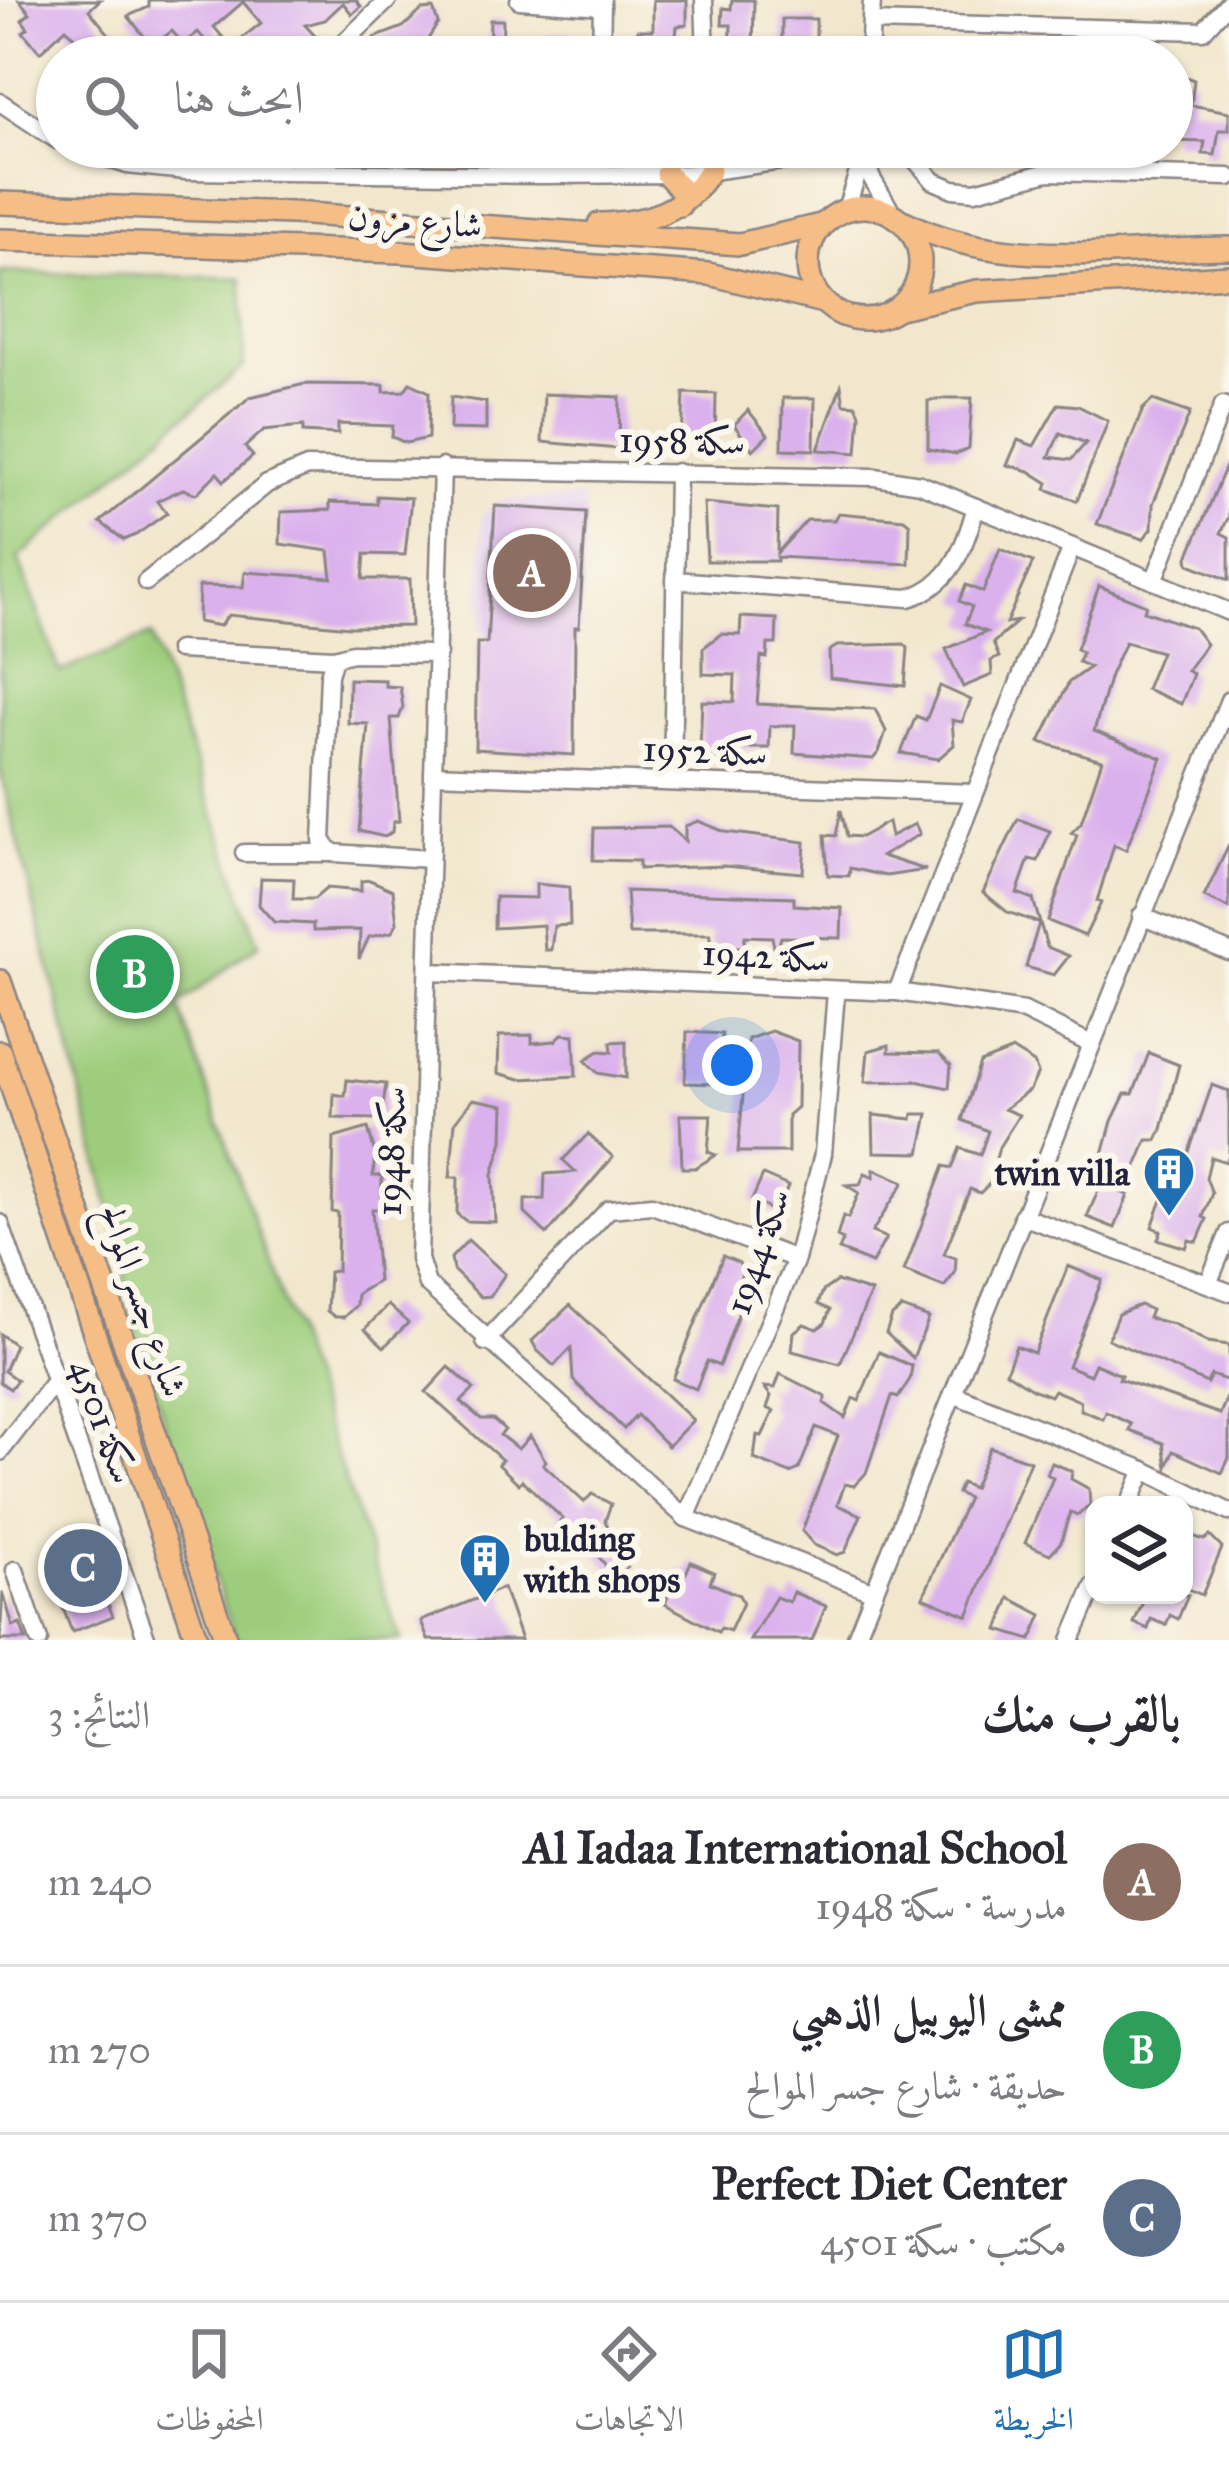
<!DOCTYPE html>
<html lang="ar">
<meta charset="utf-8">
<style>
body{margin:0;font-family:"IM FELL Great Primer",Amiri,serif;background:#f2f2f3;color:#2b2b33;direction:rtl}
.controls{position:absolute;right:36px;bottom:36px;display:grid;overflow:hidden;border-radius:24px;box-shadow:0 3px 9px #0004}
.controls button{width:108px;height:108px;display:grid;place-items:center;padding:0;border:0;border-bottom:3px solid #e1e1e2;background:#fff;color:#2b2b33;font:60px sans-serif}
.you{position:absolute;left:732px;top:1065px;width:42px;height:42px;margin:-30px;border:9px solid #fff;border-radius:50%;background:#1a73e8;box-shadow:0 0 0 18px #1a73e833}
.badge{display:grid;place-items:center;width:78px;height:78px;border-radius:50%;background:#1f6fb2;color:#fff;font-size:39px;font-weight:700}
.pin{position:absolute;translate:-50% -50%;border:6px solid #fff;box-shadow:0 3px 12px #0006}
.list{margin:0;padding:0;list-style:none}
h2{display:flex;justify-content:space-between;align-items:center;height:156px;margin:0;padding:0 48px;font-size:51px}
h2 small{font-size:39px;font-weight:400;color:#7c7c81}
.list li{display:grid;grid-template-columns:78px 1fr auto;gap:36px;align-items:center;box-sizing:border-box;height:168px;padding:0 48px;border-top:3px solid #e1e1e2}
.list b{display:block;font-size:45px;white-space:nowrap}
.list p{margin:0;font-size:39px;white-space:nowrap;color:#7c7c81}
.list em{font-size:39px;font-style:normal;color:#7c7c81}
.icon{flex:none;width:66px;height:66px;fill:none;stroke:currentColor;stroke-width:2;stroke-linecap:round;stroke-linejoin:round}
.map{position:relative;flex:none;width:1229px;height:1640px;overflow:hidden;direction:ltr}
.search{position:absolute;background:#fff;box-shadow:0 3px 9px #0004;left:36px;right:36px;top:36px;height:132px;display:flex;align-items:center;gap:30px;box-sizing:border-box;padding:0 42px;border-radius:66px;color:#7c7c81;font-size:45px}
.sheet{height:660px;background:#fff}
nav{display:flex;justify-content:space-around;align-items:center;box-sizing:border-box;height:168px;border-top:3px solid #e1e1e2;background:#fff;font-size:33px;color:#7c7c81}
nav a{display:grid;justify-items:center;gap:6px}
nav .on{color:#1f6fb2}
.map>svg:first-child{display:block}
.built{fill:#e4d3f1}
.green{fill:#9dcd7c;stroke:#60785c;stroke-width:3}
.building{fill:#dab0ed;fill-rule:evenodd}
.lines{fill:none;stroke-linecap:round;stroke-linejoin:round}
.minor-casing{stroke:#8a8484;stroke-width:21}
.major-casing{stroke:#8a8484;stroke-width:26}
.minor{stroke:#fff;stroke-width:16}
.major{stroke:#f6be87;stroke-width:21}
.labels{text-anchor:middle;stroke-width:12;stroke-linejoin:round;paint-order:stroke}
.street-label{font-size:36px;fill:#22223b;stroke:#fbf7ec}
.poi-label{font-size:36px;font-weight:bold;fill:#22223b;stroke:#fbf7ec;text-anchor:end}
</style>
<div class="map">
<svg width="1229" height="1640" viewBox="0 0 1229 1640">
<rect width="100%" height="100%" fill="#fbf7ec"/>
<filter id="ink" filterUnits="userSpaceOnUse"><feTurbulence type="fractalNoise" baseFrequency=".00833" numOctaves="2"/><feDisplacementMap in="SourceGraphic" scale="24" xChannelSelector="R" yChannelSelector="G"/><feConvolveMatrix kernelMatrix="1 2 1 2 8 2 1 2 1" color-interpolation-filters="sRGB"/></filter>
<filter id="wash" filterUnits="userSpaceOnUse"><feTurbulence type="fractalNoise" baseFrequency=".004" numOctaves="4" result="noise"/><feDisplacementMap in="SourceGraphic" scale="48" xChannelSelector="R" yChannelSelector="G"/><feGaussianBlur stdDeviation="2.7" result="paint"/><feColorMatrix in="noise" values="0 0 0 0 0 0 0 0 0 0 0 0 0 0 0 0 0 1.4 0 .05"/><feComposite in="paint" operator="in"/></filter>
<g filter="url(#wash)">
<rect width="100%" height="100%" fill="#f2e7cd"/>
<path class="built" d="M584,498L581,632H481L482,515L502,500Z"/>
<path class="green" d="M0,272L242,278L244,366L18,558L60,672L151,635L259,944L178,1005L401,1640H235L133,1323L121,1253L0,770Z"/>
<g id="blocks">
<g class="building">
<path d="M19,0H100L89,10L117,44L101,57H69L82,46L66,28L40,52L23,32L28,28L22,20L30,13Z"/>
<path d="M149,0H356L361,6L352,14L343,3L325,20L305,25L315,36L291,57H220L198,32L183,44L172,31L152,46L128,16L149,7ZM243,2L261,23L231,47L214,27Z"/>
<path d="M653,0H687V25L677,26L674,57H639L633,51L638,30H653Z"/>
<path d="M732,0H754L753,57H730L731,25H722L723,8L731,9Z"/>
<path d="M433,9L438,23L425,44H440L441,57L380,56L374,38L403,27L422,10Z"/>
<rect x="782" y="19" width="34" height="38"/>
<path d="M490,20H503L502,57H489Z"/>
<path d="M568,33L580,36V57H549V35Z"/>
<path d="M1174,72L1194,80L1191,105L1229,112V130H1219L1215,155L1203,154L1205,142L1172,141Z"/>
<path d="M410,383L429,392L428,438L406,443L392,437L393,426L338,424V434L303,432V426L264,430L245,447L253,456L224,481L217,473L196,494L183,489L157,501L167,513L136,535L124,540L100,522L250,397L305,384L384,385V392L404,391Z"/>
<path d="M841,386L844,404L856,405L860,414L857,453L818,450Z"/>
<path d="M684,393L716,394L715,444L682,442Z"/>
<path d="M544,394L620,397L619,449L542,442Z"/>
<path d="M451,397L486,402V430L450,429Z"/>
<path d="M783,398H815L814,450L782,449Z"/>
<path d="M945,398H972L969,448L956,454L928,449V401Z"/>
<path d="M1153,400L1190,413L1153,504L1152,529L1143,539L1097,524L1143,409Z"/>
<path d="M1058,404L1078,406L1108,421L1077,501L1046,489L1048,483L1029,471L1007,465L1018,440L1034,446ZM1060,433L1086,443L1071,460L1049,457Z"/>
<path d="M748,410L768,435L753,450L734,425Z"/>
<path d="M1228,461L1229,516L1221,533L1229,537V580L1189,564L1188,557Z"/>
<path d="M377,496L411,498L405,555L365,554L363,579H410L411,626L350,627L228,615L220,626L198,622L199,586L243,587L245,572L332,578L329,551L280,544L281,512L330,510V502L377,504Z"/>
<path d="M704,503L778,510L777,553L807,520H834L838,513L904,519L910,524L909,564L777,557V561H707Z"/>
<path d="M495,506L586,512L579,627H575L574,755L475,749L477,643H487Z"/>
<path d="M1000,549L1033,562L1006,623L1018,621L993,643L999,657L991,661L992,675L963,687L946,649L986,632L965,624L972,607L959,601L966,585L983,592Z"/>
<path d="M1099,586L1146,605L1144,611L1194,628L1206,644L1187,671L1193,674L1181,704L1146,689L1161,652L1125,642L1110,675L1094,731L1162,758L1126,850L1114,845L1097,901L1101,903L1085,936L1048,921L1077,835L1071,833L1081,823L1102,760L1040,742L1069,682L1090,667L1078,662L1082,652L1076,649Z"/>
<path d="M741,617L777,619L776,644H768L767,658L761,657L757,704L875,709L886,731L879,752L873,759L794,753L795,725L770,726L769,748H736V762L706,760L707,748H700L702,701L734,702L735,675L703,674V648L721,634L740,635Z"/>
<path d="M904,644L908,648L905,686L830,678L829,651L837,646Z"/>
<path d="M349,679L385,680V686L400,687L403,707L399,718H391L399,821L393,822L392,832L385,837L359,831L368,724L348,723Z"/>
<path d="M940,686L971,700L962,722L952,720L954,745L938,759L901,753L916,716L926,720Z"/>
<path d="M841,810L847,836L861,837L888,822L891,836L915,824L920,834L882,856L926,870L886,876L850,868L849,876L828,875L825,835L836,836Z"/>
<path d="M1018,819L1050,831L1038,861L1029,859L1017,893L1033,899L1047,947L1069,956L1054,975L1026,967L1039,923L1007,912L983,892Z"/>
<path d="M698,821L725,832L805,842L803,873L724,866L639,869V861L593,860L594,828L669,827L685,841V826Z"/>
<path d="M1229,845V908L1204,897Z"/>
<path d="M261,878L294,879L293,899H314L327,888L361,891V881L370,880L393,890L397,923L392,932L369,937L359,959L360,930L313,931V924L274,922L259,905Z"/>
<path d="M536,884L569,887L570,925L554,926L551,950H545L543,925L494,928L495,897L536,898Z"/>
<path d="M626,891L794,897V905L842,908L841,938L781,937L776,956L772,937L745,936L744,947L710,946V934H629Z"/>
<path d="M771,1031L798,1041L797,1107L788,1115V1152H738L748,1039Z"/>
<path d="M687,1032L722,1034L720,1084L685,1083Z"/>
<path d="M562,1034L574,1035L576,1076L520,1079L498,1073L499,1036L532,1035V1043L555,1041Z"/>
<path d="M626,1041V1078L598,1073L585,1060L599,1051L612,1052L611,1042Z"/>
<path d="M889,1045V1052L938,1053L951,1065L949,1088L916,1081L865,1082L868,1051Z"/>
<path d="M1013,1050L1034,1063L1038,1073L1030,1090L1004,1109L1019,1115L999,1147L990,1183L980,1193L970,1189L944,1254L956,1258L955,1273L944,1287L904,1271L944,1166L952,1168L960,1148L980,1155L988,1131L962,1120L980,1063Z"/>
<path d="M1149,1053L1179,1065L1162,1129L1157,1140H1147L1133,1174L1101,1161L1112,1121L1125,1094H1133Z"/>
<path d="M347,1080L386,1084L382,1114L376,1119L333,1118L334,1094L345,1096Z"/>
<path d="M1212,1085L1229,1091V1155L1226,1162L1211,1157L1206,1178L1212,1193L1203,1217L1207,1219L1197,1242L1189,1240L1186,1248L1158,1239L1161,1231L1152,1227L1162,1200L1174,1198L1168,1192L1177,1167L1183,1169Z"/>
<path d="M473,1099L504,1105L503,1141L493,1174L495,1222L466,1221L457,1214L458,1177H450L455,1122Z"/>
<path d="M913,1114H928L920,1153L874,1152L873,1115L912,1119Z"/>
<path d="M680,1115H711L708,1152L716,1155L695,1168H682Z"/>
<path d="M368,1128L375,1153L373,1176H382L381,1209H372L378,1281L357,1294L356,1305L344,1317H335L327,1311L329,1272L337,1271L338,1213L332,1212L334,1138Z"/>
<path d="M588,1134L613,1157L547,1234L525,1213V1200L544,1199L545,1174L576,1172L563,1160Z"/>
<path d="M874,1169L904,1182L872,1232L886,1238L872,1263L839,1250L843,1240L837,1237L843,1216L848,1218L859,1193L846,1185L860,1184L865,1173L874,1177Z"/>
<path d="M763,1175L788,1186L777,1213L752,1200Z"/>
<path d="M1101,1184L1128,1195L1115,1228L1087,1217Z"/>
<path d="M468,1240L505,1274L490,1296L481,1297L453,1270L451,1258Z"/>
<path d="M723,1256L739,1263L743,1271L729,1308L739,1312L719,1366L707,1361L696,1389L673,1379Z"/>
<path d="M1068,1266L1102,1280L1068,1366L1090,1375L1095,1364L1121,1375L1119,1379L1220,1414L1229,1392V1458L1222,1473L1173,1451L1167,1467L1163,1443L1129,1430L1131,1424L1106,1412L1103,1419L1081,1410L1080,1401L1054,1390L1050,1396L1032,1389L1006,1372L1016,1346L1034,1353Z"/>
<path d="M837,1281L871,1292L840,1364L792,1351L794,1332L804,1324L817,1329L825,1323L830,1310L818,1304L823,1291Z"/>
<path d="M388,1305L408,1323L384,1347L365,1329Z"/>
<path d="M570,1305L693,1420L668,1446L637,1415L624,1429L573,1380L571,1348L554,1366L537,1350L532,1341Z"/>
<path d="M1140,1305L1151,1310L1148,1318L1173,1324L1208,1342L1229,1345V1381L1211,1375L1207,1383L1108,1339L1118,1314Z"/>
<path d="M902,1308L929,1318L913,1358L886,1333L892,1316Z"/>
<path d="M0,1334L15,1345L4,1371L17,1380L10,1389L0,1382Z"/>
<path d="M879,1352L912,1366L910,1379L898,1398L892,1396L866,1473L854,1486L845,1484L837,1505L861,1515L845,1552L837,1555L814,1545L802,1531L838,1436L816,1427L799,1469L790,1473L754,1459L757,1435L762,1436L774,1411L767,1408L771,1396L764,1387L775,1388L780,1374L826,1397L824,1403L845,1418L853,1398L859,1401Z"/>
<path d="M449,1367L474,1389L461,1402L481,1419H493L505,1430L500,1435L518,1449L530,1436L546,1461L543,1464L584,1502L592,1494L611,1504L605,1521L615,1543L622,1536L636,1557L616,1578L586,1541L572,1534L568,1540L556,1526L563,1519L522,1480L519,1484L498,1464L502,1460L426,1392Z"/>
<path d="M990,1447L1030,1461L968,1616L923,1597L968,1498L957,1493L961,1483L973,1488Z"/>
<path d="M1052,1463L1072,1471L1071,1479L1089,1489L1090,1505L1078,1515L1070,1512L1061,1542L1050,1554L1025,1543L1053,1478L1047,1474Z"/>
<path d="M1184,1533L1204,1540L1210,1536L1222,1548L1202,1595L1184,1587Z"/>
<path d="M86,1552L113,1616L72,1632L47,1566Z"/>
<path d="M691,1562L714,1572L710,1583L739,1595L743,1603L730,1631L721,1628L718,1632L665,1604L678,1570L686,1573Z"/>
<path d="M503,1588L521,1640H428L421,1621Z"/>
<path d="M3,1592L13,1627L20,1624L26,1640H0Z"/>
<path d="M793,1592L826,1606L812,1640H750L776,1597L789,1602Z"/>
<path d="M1146,1595H1188L1178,1619L1170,1615L1166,1625L1151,1619L1148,1629L1134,1623Z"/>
<path d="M1010,1598L1042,1615L1031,1640L998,1630Z"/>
</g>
</g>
</g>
<g filter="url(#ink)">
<use href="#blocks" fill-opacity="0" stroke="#8a8484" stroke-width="3"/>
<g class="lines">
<g class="minor-casing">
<g id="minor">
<path d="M519,0L602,6"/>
<path d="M704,0L706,57"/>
<path d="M871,22L1203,31L1229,2"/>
<path d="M329,57L388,0"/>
<path d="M601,57L602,0"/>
<path d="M869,57L872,0"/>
<path d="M0,102L57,140"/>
<path d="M73,147L127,165L186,171L539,175L689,174L864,150"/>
<path d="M904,147L934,181L953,189L975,191L1048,172L1229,177"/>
<path d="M864,150L871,177L893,214"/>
<path d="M600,174L601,147"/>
<path d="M846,209L862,160"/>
<path d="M442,467L419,1259L427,1284L686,1518L874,1592"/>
<path d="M675,580L908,598C952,586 964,547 976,507"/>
<path d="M1154,581L1223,405"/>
<path d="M146,582L267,484L307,467L875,477L920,484L1229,612"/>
<path d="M178,650L334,658"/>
<path d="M433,774L975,793"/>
<path d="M672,782L677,472"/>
<path d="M244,853H333"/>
<path d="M430,859L333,853L322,841L329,675L334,658L352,653L438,654"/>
<path d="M1141,916L1229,952"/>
<path d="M430,972L897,992L1024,1011L1091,1044"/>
<path d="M897,992L1072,547"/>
<path d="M1022,1216L1229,1292"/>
<path d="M0,1223L147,1640"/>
<path d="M1208,1284L1229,1233"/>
<path d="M485,1342L609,1209L652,1205L796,1259"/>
<path d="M953,1394L1144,1470L1229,1512"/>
<path d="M0,1452L55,1381"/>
<path d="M1129,1505L1144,1470"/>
<path d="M686,1518L796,1259L823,1154L836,992"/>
<path d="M15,1570L39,1640"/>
<path d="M855,1640L1229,700"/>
<path d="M1071,1640L1094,1586"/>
</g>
</g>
<g class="major-casing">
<g id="major">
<path d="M667,174L683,192L680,205"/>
<path d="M0,203L292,213L740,244L821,225"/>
<circle cx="864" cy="263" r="56"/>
<path d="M905,222C1001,271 1124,249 1229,248"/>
<path d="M599,224C646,223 685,212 710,170"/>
<path d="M0,240L402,252L709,274L823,302"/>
<path d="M899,308L977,291L1229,276"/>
<path d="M0,981L226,1640"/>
<path d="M0,1052L197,1640"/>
</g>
</g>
<use href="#minor" class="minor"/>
<use href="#major" class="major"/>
</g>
</g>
<defs>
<g id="building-pin" transform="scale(2.7)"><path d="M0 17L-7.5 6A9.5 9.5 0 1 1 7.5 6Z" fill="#1f6fb2" stroke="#fbf7ec"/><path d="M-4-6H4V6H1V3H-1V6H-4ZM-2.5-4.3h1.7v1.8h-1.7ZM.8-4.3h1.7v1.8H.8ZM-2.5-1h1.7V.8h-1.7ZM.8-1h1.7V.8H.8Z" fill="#fff"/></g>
</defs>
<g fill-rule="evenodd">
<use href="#building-pin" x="1169" y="1172"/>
<use href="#building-pin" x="485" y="1559"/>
</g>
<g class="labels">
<g class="street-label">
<text transform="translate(415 220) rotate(4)" y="13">شارع مزون</text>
<text transform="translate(682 440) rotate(1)" y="13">سكة 1958</text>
<text transform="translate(705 750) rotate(2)" y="13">سكة 1952</text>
<text transform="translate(766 955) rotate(3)" y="13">سكة 1942</text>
<text transform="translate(390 1151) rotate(-88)" y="13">سكة 1948</text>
<text transform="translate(757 1251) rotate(-71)" y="13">سكة 1944</text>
<text transform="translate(144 1300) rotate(71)" y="13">شارع جسر الموالح</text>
<text transform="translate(104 1421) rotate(70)" y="13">سكة 4501</text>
</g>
<g class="poi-label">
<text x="1130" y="1185">twin villa</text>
<text x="524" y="1551" text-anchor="start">bulding<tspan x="524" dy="41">with shops</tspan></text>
</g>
</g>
</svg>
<div class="controls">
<button><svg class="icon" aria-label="layers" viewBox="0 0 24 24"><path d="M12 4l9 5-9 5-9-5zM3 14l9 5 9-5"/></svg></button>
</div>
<div class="you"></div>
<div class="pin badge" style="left:532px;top:573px;background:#8d6e63">A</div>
<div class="pin badge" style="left:135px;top:974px;background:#2e9e5b">B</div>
<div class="pin badge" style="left:83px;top:1568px;background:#5c6f8a">C</div>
<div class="search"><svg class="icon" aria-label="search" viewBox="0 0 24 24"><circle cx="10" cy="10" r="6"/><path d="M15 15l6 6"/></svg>ابحث هنا</div>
</div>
<section class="sheet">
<h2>بالقرب منك<small>النتائج: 3</small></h2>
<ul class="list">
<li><span class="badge" style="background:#8d6e63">A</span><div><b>Al Iadaa International School</b><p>مدرسة · سكة 1948</p></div><em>240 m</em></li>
<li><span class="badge" style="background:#2e9e5b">B</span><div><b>ممشى اليوبيل الذهبي</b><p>حديقة · شارع جسر الموالح</p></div><em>270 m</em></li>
<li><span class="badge" style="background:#5c6f8a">C</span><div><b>Perfect Diet Center</b><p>مكتب · سكة 4501</p></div><em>370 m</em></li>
</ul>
</section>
<nav>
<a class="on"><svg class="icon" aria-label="map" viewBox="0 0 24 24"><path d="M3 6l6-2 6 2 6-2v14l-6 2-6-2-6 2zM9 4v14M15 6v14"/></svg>الخريطة</a>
<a><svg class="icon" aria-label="directions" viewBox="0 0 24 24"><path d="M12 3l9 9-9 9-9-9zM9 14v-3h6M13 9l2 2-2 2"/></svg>الاتجاهات</a>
<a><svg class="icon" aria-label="saved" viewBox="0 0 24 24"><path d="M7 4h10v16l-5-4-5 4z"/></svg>المحفوظات</a>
</nav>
